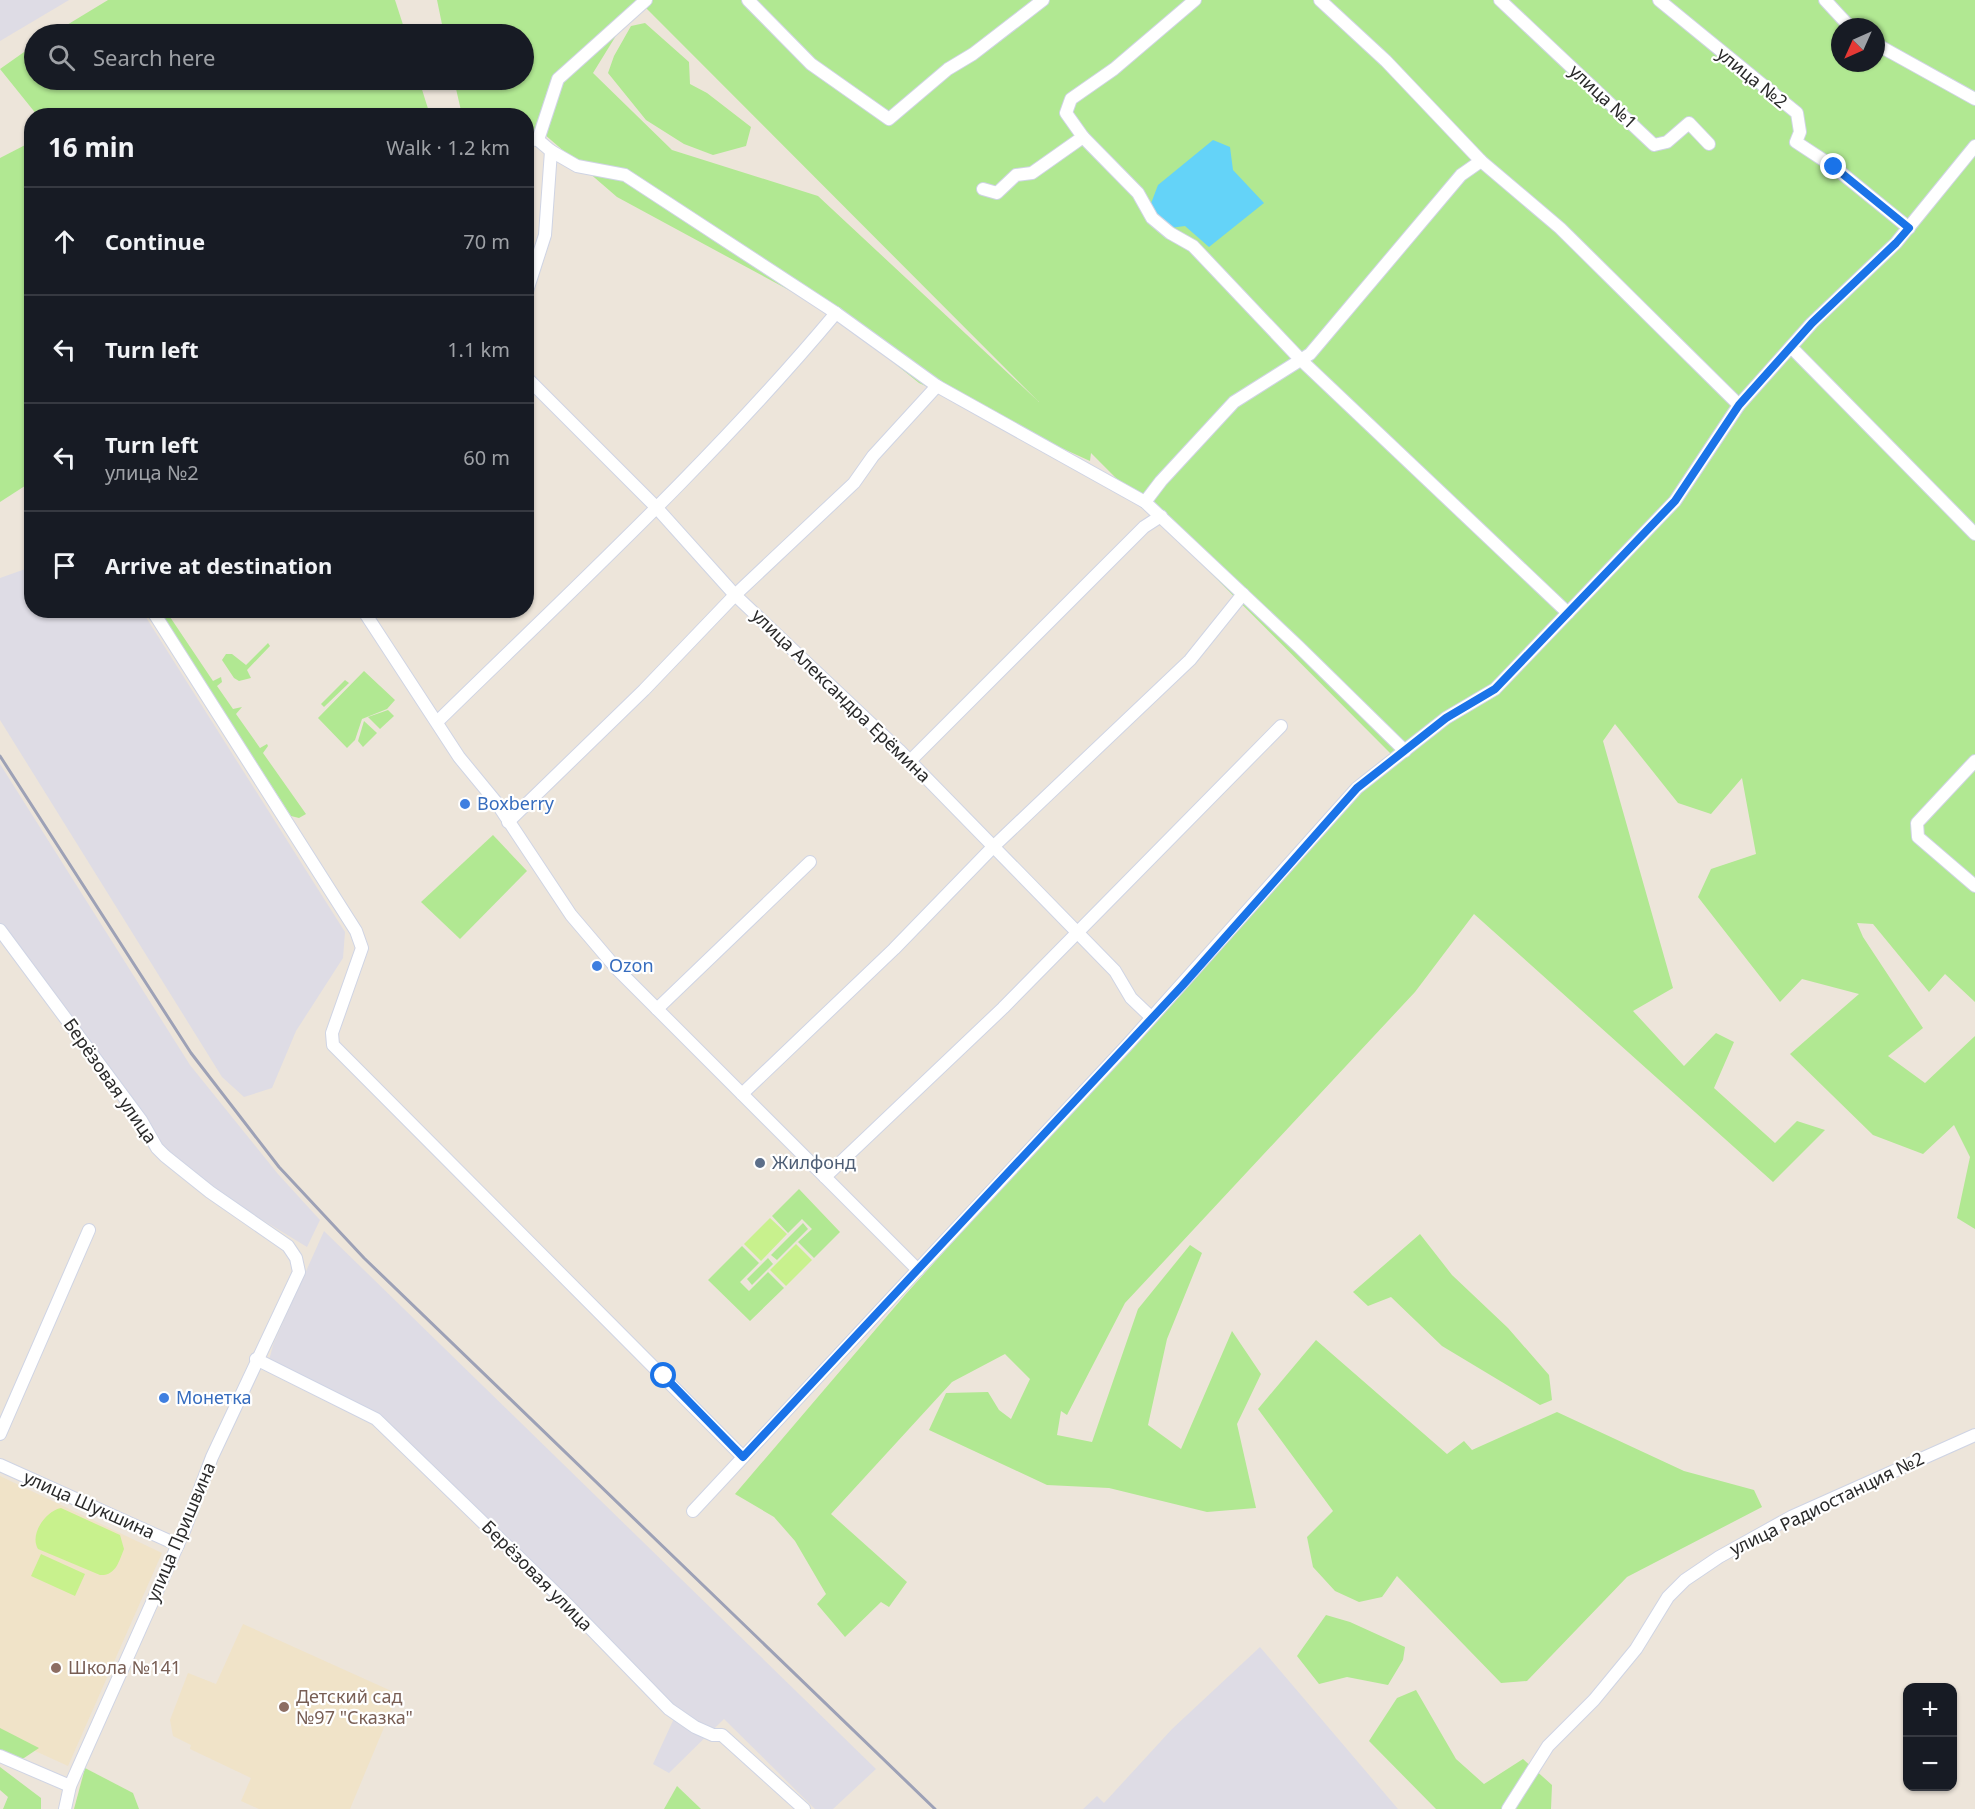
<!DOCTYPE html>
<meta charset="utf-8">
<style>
body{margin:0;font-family:"Noto Sans",sans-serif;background:#20242c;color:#f1f3f6}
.controls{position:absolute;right:18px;bottom:18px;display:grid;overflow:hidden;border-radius:12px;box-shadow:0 2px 4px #0004}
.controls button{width:54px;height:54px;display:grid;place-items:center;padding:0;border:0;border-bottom:2px solid #363941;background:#171b24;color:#f1f3f6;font:30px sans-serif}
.compass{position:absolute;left:1831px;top:18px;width:54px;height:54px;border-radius:50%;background:#171b24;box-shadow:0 2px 4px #0004;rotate:225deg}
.stop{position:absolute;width:18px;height:18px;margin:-14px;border:4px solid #1a73e8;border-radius:50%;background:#fff}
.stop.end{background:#1a73e8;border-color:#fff;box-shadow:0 2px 6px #0008}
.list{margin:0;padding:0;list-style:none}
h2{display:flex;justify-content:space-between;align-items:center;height:78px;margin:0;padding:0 24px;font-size:26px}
h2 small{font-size:20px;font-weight:400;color:#9ea1a6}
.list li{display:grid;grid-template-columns:39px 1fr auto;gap:18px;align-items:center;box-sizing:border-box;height:108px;padding:0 24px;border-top:2px solid #363941}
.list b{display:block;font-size:22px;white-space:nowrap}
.list p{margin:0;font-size:20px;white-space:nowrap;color:#9ea1a6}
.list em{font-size:20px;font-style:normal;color:#9ea1a6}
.icon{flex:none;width:33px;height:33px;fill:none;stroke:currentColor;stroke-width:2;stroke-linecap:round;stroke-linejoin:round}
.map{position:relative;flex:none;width:1975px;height:1809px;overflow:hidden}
.search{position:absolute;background:#171b24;box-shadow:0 2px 4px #0004;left:24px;top:24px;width:510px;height:66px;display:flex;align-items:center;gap:15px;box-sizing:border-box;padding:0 21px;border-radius:33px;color:#9ea1a6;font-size:22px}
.panel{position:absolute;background:#171b24;box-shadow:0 2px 4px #0004;left:24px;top:108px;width:510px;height:510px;border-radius:24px}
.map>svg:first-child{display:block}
.industrial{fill:#dedce5}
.education{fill:#f0e3c8}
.green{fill:#b1e892;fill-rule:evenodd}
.pitch{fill:#c8f18d}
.water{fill:#64d3f8}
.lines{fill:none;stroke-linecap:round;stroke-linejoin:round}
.street-casing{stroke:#cfd4e4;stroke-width:14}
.street{stroke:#fff;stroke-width:12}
.rail{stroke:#9da1b6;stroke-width:3}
.route{stroke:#1a73e8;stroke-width:8}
.shop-dot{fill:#3f7fe0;stroke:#fff;stroke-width:2}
.service-dot{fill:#5c6f8a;stroke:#fff;stroke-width:2}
.education-dot{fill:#8d6e63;stroke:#fff;stroke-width:2}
.labels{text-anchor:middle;stroke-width:4.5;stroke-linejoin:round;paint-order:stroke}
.street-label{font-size:18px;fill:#2a2a2a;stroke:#fff}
.shop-label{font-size:18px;fill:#366cbe;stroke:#fff;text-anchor:start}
.service-label{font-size:18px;fill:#4e5e75;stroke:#fff;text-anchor:start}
.education-label{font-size:18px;fill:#785e54;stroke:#fff;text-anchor:start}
</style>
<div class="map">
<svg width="1975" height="1809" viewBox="0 0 1975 1809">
<rect width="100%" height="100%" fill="#ede5da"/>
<g class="industrial">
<path d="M0,0H69L0,41Z"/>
<path d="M31,567L32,610L142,611L345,932L343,958L296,1031L272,1088L244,1097L222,1077L0,720V578Z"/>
<path d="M0,764L190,1065L278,1174L320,1220L307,1247L223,1196L167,1153L0,923Z"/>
<path d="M324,1231L876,1769L833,1809H815L724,1719L669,1773L653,1764L677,1712L382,1416L268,1364L273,1345Z"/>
<path d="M1260,1647L1398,1809H1083L1097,1796L1104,1803L1172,1729Z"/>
</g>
<g class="education">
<path d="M0,1476L162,1553L68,1766L0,1735Z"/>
<path d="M243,1624L398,1694L350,1809H259L241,1801L251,1778L190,1749L191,1745L173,1736L170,1720L188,1673L216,1684Z"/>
</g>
<g class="green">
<path d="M108,0H395L406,34H52Z"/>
<path d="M437,0H638L593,73L672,150L818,196L1039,402L638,0H1975V1002L1945,974L1929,992L1873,924L1857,923L1863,937L1923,1028L1888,1056L1925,1083L1975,1036V1229L1957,1218L1970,1157L1954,1125L1923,1154L1873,1135L1790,1054L1859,994L1802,979L1780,1002L1698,897L1711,869L1756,854L1742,778L1711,814L1678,803L1615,724L1603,741L1673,988L1633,1011L1684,1066L1716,1033L1734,1042L1714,1088L1775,1143L1797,1121L1825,1130L1773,1182L1474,914L1415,992L1125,1303L1067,1415L1061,1411L1057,1435L1092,1442L1138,1309L1190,1245L1202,1253L1167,1339L1148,1425L1181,1449L1232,1331L1261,1374L1237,1424L1256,1508L1207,1512L1109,1488L1047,1485L929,1430L946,1393L988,1392L999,1410L1011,1419L1030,1379L1005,1354L952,1382L831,1514L907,1582L889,1607L881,1602L845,1637L817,1604L826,1594L795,1541L774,1517L735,1494L905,1295L1069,1113L1132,1049L1392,755L1091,453L1090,461L919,383L833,314L617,197L544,134L535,131L527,189L526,116L462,115L454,80H524V34H444ZM1840,27H1876V63H1840Z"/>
<path d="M645,23L689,62L690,84L707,93L751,127L746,146L713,155L684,144L646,120L608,73L614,56L631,26Z"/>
<path d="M34,45V80H419L430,115H37L0,69Z"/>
<path d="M31,142V482L0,502V158Z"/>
<path d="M159,611H166L213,681L221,677L222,682L217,686L233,709L242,707L236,714L260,748L267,744L268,746L263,753L306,814L299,818L291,816Z"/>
<path d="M268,643L270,646L247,670L251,678L239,681L234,678L222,660L226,654H232L246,665Z"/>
<path d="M364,671L395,700L387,709L362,719L355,740L347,748L318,718Z"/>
<path d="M345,680L349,683L324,707L321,704Z"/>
<path d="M388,710L394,716L380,729L368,717Z"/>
<path d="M364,721L377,733L363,747L358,741Z"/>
<path d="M493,835L527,871L460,939L421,902Z"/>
<path d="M799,1189L840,1232L814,1258L798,1242L812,1229L802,1219L788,1233L772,1216Z"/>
<path d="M803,1223L808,1229L777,1260L771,1255Z"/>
<path d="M1420,1234L1452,1275L1508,1328L1549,1375L1552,1400L1540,1405L1442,1346L1391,1297L1368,1306L1353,1292Z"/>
<path d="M742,1246L759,1263L740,1282L749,1291L768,1272L784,1288L750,1321L708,1280Z"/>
<path d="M768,1258L773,1264L752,1285L747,1279Z"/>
<path d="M1316,1340L1447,1454L1464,1441L1472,1450L1557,1412L1684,1471L1754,1490L1762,1507L1627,1577L1527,1681L1501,1683L1397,1576L1382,1597L1359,1602L1335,1591L1313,1567L1307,1537L1333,1511L1258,1409Z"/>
<path d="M1326,1615L1350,1622L1405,1647L1403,1660L1388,1685L1347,1677L1319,1684L1297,1656Z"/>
<path d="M1416,1690L1456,1759L1484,1784L1523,1759L1552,1785L1551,1809H1436L1369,1741L1397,1698Z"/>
<path d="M0,1728L39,1748L24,1758L0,1762Z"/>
<path d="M0,1767L41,1798V1809H3L8,1797L0,1790Z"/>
<path d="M85,1768L133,1793L139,1809H74Z"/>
<path d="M677,1786L701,1809H664Z"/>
</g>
<g class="pitch">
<path d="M770,1218L787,1234L761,1261L744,1244Z"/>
<path d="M796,1244L812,1260L786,1286L770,1270Z"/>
<path d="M61,1508L120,1535L124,1549C119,1561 116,1576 100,1575L38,1549C29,1534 46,1511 61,1508Z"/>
<path d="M41,1554L85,1574L75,1596L31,1576Z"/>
</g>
<path class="water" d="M1213,140L1230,147L1233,170L1264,203L1209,247L1185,226L1170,228L1150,206L1158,185Z"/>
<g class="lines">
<g class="street-casing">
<g id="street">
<path d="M748,0L811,64L889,119L948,69L973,54L1043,0"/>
<path d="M1320,0L1386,61L1481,161L1560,228L1739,405"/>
<path d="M1500,0L1654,145L1667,142L1689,123L1709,144"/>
<path d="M1659,0L1797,113L1800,132L1796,142L1834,167L1909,228"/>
<path d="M1825,0L1850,27"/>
<path d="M1876,44L1975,99"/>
<path d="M1083,137L1138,193L1152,218L1170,233L1193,246L1301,360L1568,613"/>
<path d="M526,139L538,140L551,151L577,166L625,175L836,313L937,386L1145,502L1299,647L1405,751"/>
<path d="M538,140L558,79L646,0"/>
<path d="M983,189L997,193L1016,175L1032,173L1083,137L1066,113L1071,99L1114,69L1195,0"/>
<path d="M526,294L545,235L551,151"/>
<path d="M1791,347L1975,534"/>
<path d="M526,377L656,507L735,595L899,750L1115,971L1131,998L1151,1017"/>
<path d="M1145,502L1161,481L1234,402L1310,354L1461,175L1481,161"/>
<path d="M152,610L356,931L362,948L332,1033L333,1045L743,1457"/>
<path d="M363,610L459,757L496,802L571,915L617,969L918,1270"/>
<path d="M438,721C574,588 714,459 836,313"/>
<path d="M910,761L1144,527L1161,516"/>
<path d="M1975,761L1917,823L1918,837L1975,886"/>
<path d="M508,822L644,690L735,595L854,483L873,456L937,386"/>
<path d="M0,930L141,1120L157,1148L165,1156L210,1192L288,1246L296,1258L299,1272L212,1457L184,1531L70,1786L65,1809"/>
<path d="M657,1009L810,862"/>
<path d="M742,1094L894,949L993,847L1190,660L1243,594"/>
<path d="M825,1177L1003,1008L1281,726"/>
<path d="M256,1359L376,1419L561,1598L669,1709L695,1727L713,1735H722L804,1809"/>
<path d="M0,1434L89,1230"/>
<path d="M0,1465L178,1545"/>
<path d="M693,1511L1129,1043L1357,788L1446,718L1495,689L1675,501L1739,405L1812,323L1896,243L1975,146"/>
<path d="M0,1756L70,1786"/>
<path d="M1508,1809L1548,1746L1594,1700L1636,1649L1668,1597L1685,1580L1719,1557L1791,1517L1975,1435"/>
</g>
</g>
<use href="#street" class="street"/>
<path class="rail" d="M0,756L191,1053L279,1167L364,1258L935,1809"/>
</g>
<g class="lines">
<path class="route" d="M664,1376L743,1457L1182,986L1357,788L1446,718L1495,689L1675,501L1739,405L1812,323L1896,243L1909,228L1834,167"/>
</g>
<g class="shop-dot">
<circle cx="465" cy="804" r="6"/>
<circle cx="597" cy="966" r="6"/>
<circle cx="164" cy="1398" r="6"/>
</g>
<circle class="service-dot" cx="760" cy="1163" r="6"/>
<g class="education-dot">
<circle cx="56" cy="1668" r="6"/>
<circle cx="284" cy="1707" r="6"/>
</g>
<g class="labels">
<g class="street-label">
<text transform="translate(1752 78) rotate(39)" y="6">улица №2</text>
<text transform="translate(1603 97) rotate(43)" y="6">улица №1</text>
<text transform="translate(841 696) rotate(44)" y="6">улица Александра Ерёмина</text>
<text transform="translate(110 1081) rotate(55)" y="6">Берёзовая улица</text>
<text transform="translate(1827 1504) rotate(-26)" y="6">улица Радиостанция №2</text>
<text transform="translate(89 1505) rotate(24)" y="6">улица Шукшина</text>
<text transform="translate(181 1532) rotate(-67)" y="6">улица Пришвина</text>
<text transform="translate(537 1576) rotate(45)" y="6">Берёзовая улица</text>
</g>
<g class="shop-label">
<text x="477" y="810">Boxberry</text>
<text x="609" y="972">Ozon</text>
<text x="176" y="1404">Монетка</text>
</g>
<g class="service-label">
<text x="772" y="1169">Жилфонд</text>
</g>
<g class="education-label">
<text x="68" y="1674">Школа №141</text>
<text x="296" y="1703">Детский сад<tspan x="296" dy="21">№97 "Сказка"</tspan></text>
</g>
</g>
</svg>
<div class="controls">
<button>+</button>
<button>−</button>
</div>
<svg class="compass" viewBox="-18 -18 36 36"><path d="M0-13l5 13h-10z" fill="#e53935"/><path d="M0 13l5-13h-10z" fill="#9ea1a6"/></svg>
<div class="stop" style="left:664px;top:1376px"></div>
<div class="stop end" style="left:1834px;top:167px"></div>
<div class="search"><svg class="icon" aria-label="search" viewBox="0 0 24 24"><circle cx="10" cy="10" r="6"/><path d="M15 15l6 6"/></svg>Search here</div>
<section class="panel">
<h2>16 min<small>Walk · 1.2 km</small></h2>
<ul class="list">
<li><svg class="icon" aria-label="ahead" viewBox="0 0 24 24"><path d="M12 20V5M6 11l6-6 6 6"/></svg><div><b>Continue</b></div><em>70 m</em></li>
<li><svg class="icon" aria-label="left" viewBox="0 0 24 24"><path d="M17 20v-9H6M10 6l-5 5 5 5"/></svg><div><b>Turn left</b></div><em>1.1 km</em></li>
<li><svg class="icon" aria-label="left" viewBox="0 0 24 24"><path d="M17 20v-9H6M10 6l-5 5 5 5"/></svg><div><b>Turn left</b><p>улица №2</p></div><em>60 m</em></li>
<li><svg class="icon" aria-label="arrive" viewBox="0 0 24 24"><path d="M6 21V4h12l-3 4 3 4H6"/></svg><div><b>Arrive at destination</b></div></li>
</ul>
</section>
</div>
